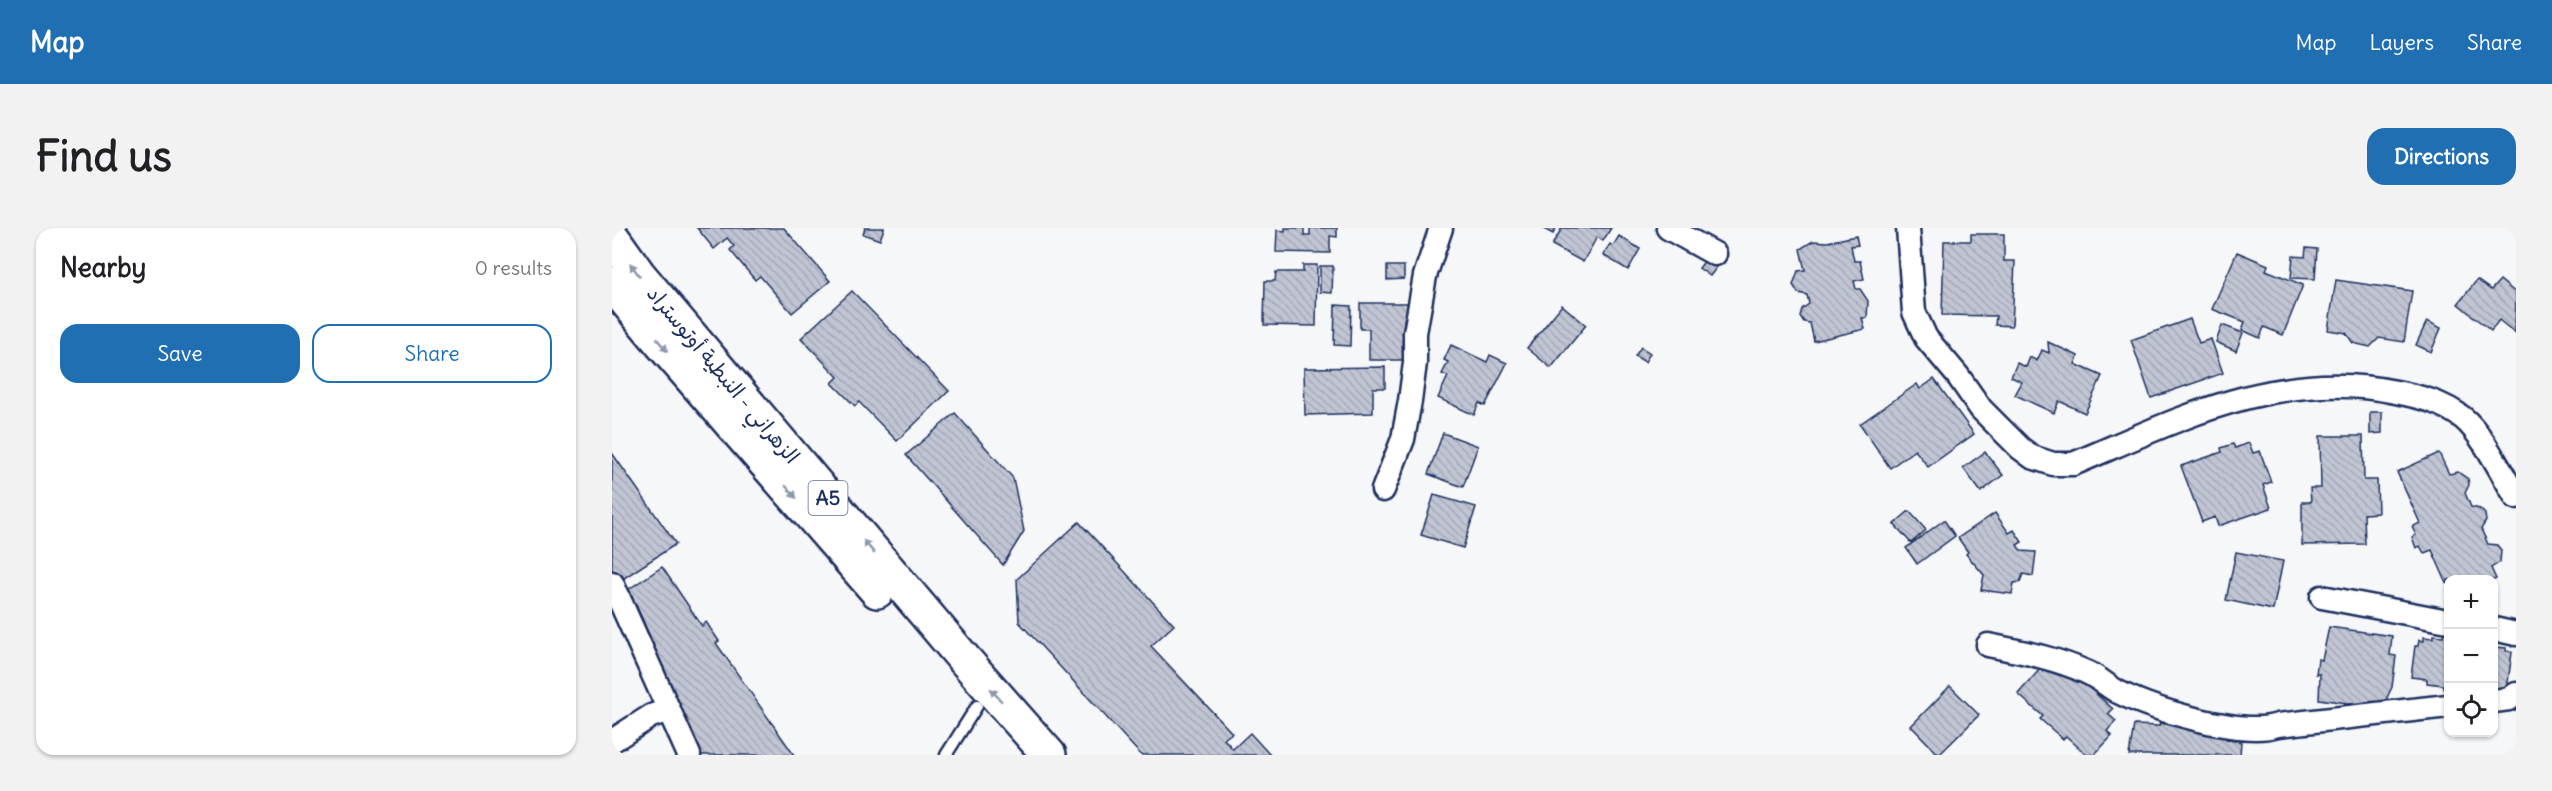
<!DOCTYPE html>
<meta charset="utf-8">
<style>
body{margin:0;font-family:Delius,"Playpen Sans Arabic",sans-serif;background:#f2f2f2;color:#202124}
.controls{position:absolute;right:18px;bottom:18px;display:grid;overflow:hidden;border-radius:12px;box-shadow:0 2px 4px #0004}
.controls button{width:54px;height:54px;display:grid;place-items:center;padding:0;border:0;border-bottom:2px solid #e0e0e0;background:#fff;color:#202124;font:30px sans-serif}
.list{margin:0;padding:0;list-style:none}
h2{display:flex;justify-content:space-between;align-items:center;height:78px;margin:0;padding:0 24px;font-size:26px}
h2 small{font-size:20px;font-weight:400;color:#757577}
.actions{display:flex;gap:12px;padding:18px 24px}
.actions a{flex:1;padding:14px 0;border:2px solid #1f6fb2;border-radius:18px;text-align:center;font-size:21px;color:#1f6fb2}
.actions .main{background:#1f6fb2;color:#fff}
.icon{flex:none;width:33px;height:33px;fill:none;stroke:currentColor;stroke-width:2;stroke-linecap:round;stroke-linejoin:round}
.map{position:relative;flex:none;width:1904px;height:527px;overflow:hidden;border-radius:18px}
header{display:flex;align-items:center;gap:36px;box-sizing:border-box;height:84px;padding:0 30px;background:#1f6fb2;color:#fff}
header strong{font-size:28px}
nav{display:flex;gap:33px;margin-inline-start:auto;font-size:21px}
.intro{display:flex;align-items:center;justify-content:space-between;box-sizing:border-box;height:144px;padding:0 36px}
h1{margin:0;font-size:42px}
.button{padding:15px 27px;border-radius:18px;background:#1f6fb2;color:#fff;font-size:21px;font-weight:700}
main{display:flex;gap:36px;padding:0 36px}
aside{flex:1;background:#fff;border-radius:18px;box-shadow:0 2px 4px #0004}
.map>svg:first-child{display:block}
.building{fill:url(#building-back-hatch);stroke:#1b2f5e;stroke-width:1.5}
.lines{fill:none;stroke-linecap:round;stroke-linejoin:round}
.service-casing{stroke:#1b2f5e;stroke-width:15}
.minor-casing{stroke:#1b2f5e;stroke-width:27}
.trunk-casing{stroke:#1b2f5e;stroke-width:38}
.service{stroke:#fff;stroke-width:10}
.minor{stroke:#fff;stroke-width:22}
.trunk{stroke:#fff;stroke-width:33}
.oneway{fill:#8d97ae}
.labels{text-anchor:middle;stroke-width:4.5;stroke-linejoin:round;paint-order:stroke}
.shield{fill:#fff;stroke:#5f6d8e;stroke-width:1.5}
.shield-label{font-size:20px;font-weight:bold;fill:#1b2f5e}
.street-label{font-size:21px;fill:#1b2f5e;stroke:#fff}
</style>
<header>
<strong>Map</strong>
<nav><a>Map</a><a>Layers</a><a>Share</a></nav>
</header>
<div class="intro"><h1>Find us</h1><a class="button">Directions</a></div>
<main>
<aside>
<h2>Nearby<small>0 results</small></h2>
<ul class="list">
</ul>
<div class="actions"><a class="main">Save</a><a>Share</a></div>
</aside>
<div class="map">
<svg width="1904" height="527" viewBox="0 0 1904 527">
<defs>
<pattern id="building-back-hatch" width="6" height="6" patternUnits="userSpaceOnUse" patternTransform="scale(1.5)"><rect width="6" height="6" fill="#c0c4d3"/><path d="M-1 5l2 2M0 0l6 6M5-1l2 2" fill="none" stroke="#a4a9b8"/></pattern>
</defs>
<rect width="100%" height="100%" fill="#f6f7f9"/>
<filter id="ink" filterUnits="userSpaceOnUse"><feTurbulence type="fractalNoise" baseFrequency=".0167" numOctaves="2"/><feDisplacementMap in="SourceGraphic" scale="12" xChannelSelector="R" yChannelSelector="G"/><feConvolveMatrix kernelMatrix="1 2 1 2 8 2 1 2 1" color-interpolation-filters="sRGB"/></filter>
<g filter="url(#ink)">
<g class="building">
<path d="M85,0H172L218,53L180,85L148,48L143,52L118,22L122,18L115,10L102,21Z"/>
<path d="M253,0H272L268,12L251,6Z"/>
<path d="M673,0H692V7H698V0H725V9L718,8V25L664,24L665,2L673,3Z"/>
<path d="M930,0H944L941,6Z"/>
<path d="M950,0H999L991,13L985,9L971,34L940,17Z"/>
<path d="M1359,6H1392V33H1403L1400,98L1383,97L1384,88L1330,87L1332,13H1359Z"/>
<path d="M1007,8L1028,21L1016,42L991,27L998,16L1001,18Z"/>
<path d="M1244,8L1246,17L1239,18L1242,33H1248L1252,51L1242,53L1244,61H1248L1256,73L1255,90H1250L1253,101L1202,113L1198,95L1192,94L1188,88L1190,81L1197,76L1195,67L1186,65L1181,57L1186,43L1193,42L1188,21L1201,13L1215,14Z"/>
<path d="M1694,20L1705,21L1703,51L1679,50L1681,28L1693,29Z"/>
<path d="M1625,24L1656,37L1654,42L1691,57L1671,107L1652,99L1648,110L1630,102L1633,94L1600,81Z"/>
<path d="M1094,31L1105,39L1098,48L1087,40Z"/>
<path d="M691,37H705L704,98L652,97L653,53H663L664,44H691Z"/>
<path d="M708,38H721L720,65L708,64Z"/>
<path d="M775,38H792V51L775,52Z"/>
<path d="M1724,52L1800,63L1792,114L1767,110L1758,119L1741,115L1734,105L1716,102Z"/>
<path d="M1865,52L1879,62L1888,52L1904,65L1903,105L1887,92L1879,103L1846,76Z"/>
<path d="M240,63L337,163L285,213L247,174L243,178L220,155L226,149L189,110Z"/>
<path d="M748,75H799V92H792V132H757V101H748Z"/>
<path d="M723,77L739,78L738,118L722,117Z"/>
<path d="M950,77L974,97L939,140L915,120Z"/>
<path d="M1578,91L1587,115L1599,111L1611,145L1539,170L1519,112Z"/>
<path d="M1815,93L1829,100L1819,124L1804,117Z"/>
<path d="M1610,97L1631,105L1624,123L1604,114Z"/>
<path d="M1436,114L1466,128L1463,136L1490,148L1473,185L1447,173L1442,185L1403,167L1410,154L1399,149L1405,135L1414,139L1418,129L1425,133L1430,122L1437,125Z"/>
<path d="M839,117L875,134L878,127L895,135L873,178L867,175L862,187L826,170L836,148L830,146L836,134L832,132Z"/>
<path d="M1029,119L1038,125L1033,134L1023,128Z"/>
<path d="M773,139V160H761V185L693,187L692,140Z"/>
<path d="M1322,151L1362,206L1316,239L1303,222L1278,240L1248,196L1305,156L1308,161Z"/>
<path d="M1758,184H1770V205L1758,206Z"/>
<path d="M343,185L401,250L412,303L391,337L294,227Z"/>
<path d="M831,205L866,218L851,259L816,246Z"/>
<path d="M1708,208H1751L1752,252H1765L1766,285L1752,286L1753,316L1690,317V274H1699L1698,260H1709Z"/>
<path d="M1637,215L1641,225L1648,223L1659,254L1651,257L1659,280L1606,298L1603,289L1590,294L1569,238L1610,224L1609,220L1621,216L1623,220Z"/>
<path d="M1373,224L1391,247L1369,264L1351,240Z"/>
<path d="M0,225L64,316L3,356L0,350Z"/>
<path d="M1827,225L1837,246L1846,244L1856,251L1857,257L1853,265L1859,279L1868,281L1873,286L1874,293L1869,301L1876,316L1885,317L1889,322L1888,334L1879,340L1884,351L1882,352H1836V358L1820,322L1812,325L1808,318L1804,320L1800,309L1804,307L1800,299L1808,295L1785,244Z"/>
<path d="M822,267L864,279L851,320L809,307Z"/>
<path d="M1297,283L1314,302L1299,315L1282,296Z"/>
<path d="M1383,285L1397,305L1402,302L1410,314L1405,317L1409,323L1424,324L1421,348L1411,346L1408,354L1402,355L1400,366L1369,362L1372,347L1354,326L1356,324L1346,310Z"/>
<path d="M1332,292L1343,308L1305,336L1294,320Z"/>
<path d="M467,294L562,397L539,418L620,505L612,511L621,521L638,505L658,527H529L407,394L405,351Z"/>
<path d="M1624,324L1671,333L1661,382L1614,372Z"/>
<path d="M50,339L90,398L94,394L107,413L104,415L182,527H85L83,523L87,521L17,361Z"/>
<path d="M1717,399L1780,408L1778,427L1784,428L1780,459L1770,480L1707,471L1708,446H1704L1706,431L1710,432Z"/>
<path d="M1832,403L1836,404V462L1831,461V457L1815,455V451L1799,449L1803,418H1806L1807,412L1812,413V409L1821,410L1822,407L1831,408Z"/>
<path d="M1882,415L1885,416L1884,419L1894,420V423L1900,424L1895,462L1882,460Z"/>
<path d="M1438,436L1459,443L1501,481L1496,486L1504,493L1495,503L1500,508L1482,527H1475L1454,508L1451,511L1428,491L1431,488L1406,466L1428,441L1431,444Z"/>
<path d="M1338,458L1367,487L1327,527L1299,498Z"/>
<path d="M1548,495L1615,505L1614,511L1629,514L1628,527H1517L1522,497L1547,498Z"/>
</g>
<g class="lines">
<g class="service-casing">
<path id="service" d="M334,527L365,478"/>
</g>
<g class="minor-casing">
<g id="minor">
<path d="M1056,0L1103,26"/>
<path d="M1296,0L1302,84L1314,110L1346,148L1369,181L1408,220L1420,229L1441,236H1461C1566,192 1667,139 1784,164C1809,169 1830,174 1851,190C1870,205 1891,248 1904,269"/>
<path d="M771,262L791,211L798,173L803,135V105L813,48L829,0"/>
<path d="M0,355L77,527"/>
<path d="M1710,369L1836,393"/>
<path d="M1882,401L1904,406"/>
<path d="M1376,417C1410,424 1443,430 1474,444C1486,449 1495,458 1506,464C1540,481 1629,509 1666,497L1836,478"/>
<path d="M1882,473L1897,471L1904,466"/>
<path d="M0,513L39,488L57,482"/>
</g>
</g>
<g class="trunk-casing">
<g id="trunk">
<path d="M0,9L27,47L352,431L437,527"/>
<path d="M0,56L50,116L265,363"/>
</g>
</g>
<use href="#service" class="service"/>
<use href="#minor" class="minor"/>
<use href="#trunk" class="trunk"/>
</g>
<defs><path id="oneway-solid" d="M-6-.8H1V-3.2L6.5 0L1 3.2V.8H-6Z" transform="scale(1.5)"/></defs>
<g class="oneway">
<use href="#oneway-solid" transform="translate(23 42) rotate(-126)"/>
<use href="#oneway-solid" transform="translate(50 117) rotate(50)"/>
<use href="#oneway-solid" transform="translate(179 264) rotate(49)"/>
<use href="#oneway-solid" transform="translate(257 319) rotate(-130)"/>
<use href="#oneway-solid" transform="translate(384 467) rotate(-131)"/>
</g>
</g>
<g class="labels">
<rect class="shield" x="196.5" y="253" width="39" height="34" rx="4.5"/>
<g class="shield-label">
<text x="216" y="277">A5</text>
</g>
<g class="street-label">
<text transform="translate(111 147) rotate(50)" y="7">الزهراني - النبطية أوتوستراد</text>
</g>
</g>
</svg>
<div class="controls">
<button>+</button>
<button>−</button>
<button><svg class="icon" aria-label="locate" viewBox="0 0 24 24"><circle cx="12" cy="12" r="6"/><path d="M12 2v4M12 18v4M2 12h4M18 12h4"/></svg></button>
</div>
</div>
</main>
